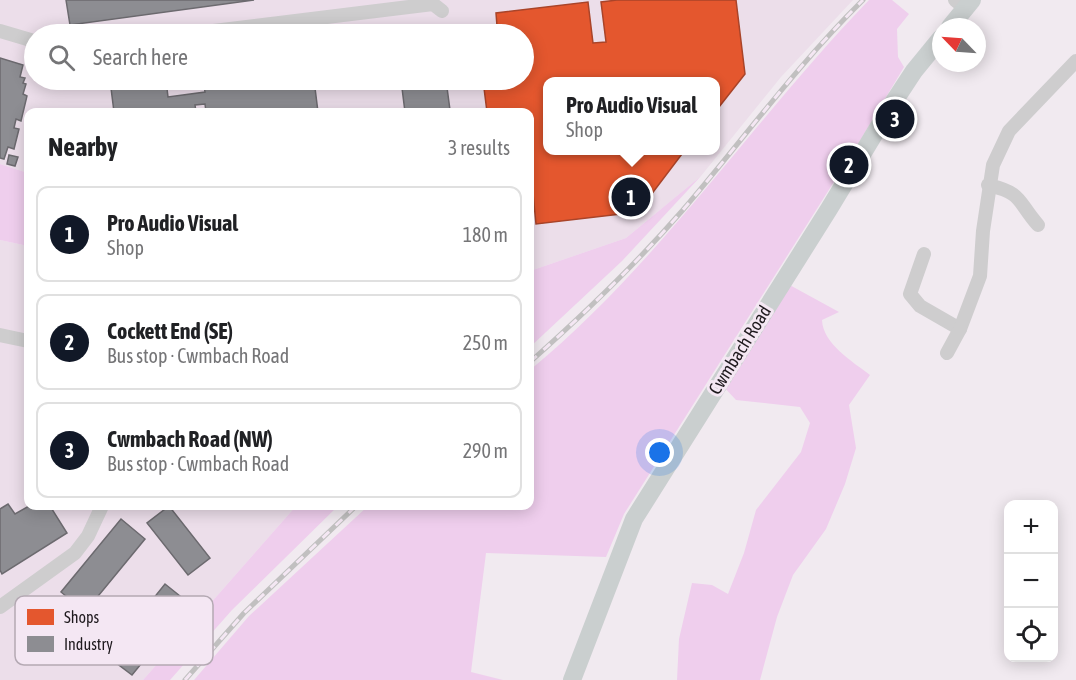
<!DOCTYPE html>
<meta charset="utf-8">
<style>
body{margin:0;font-family:"Asap Condensed",sans-serif;background:#f6f6f6;color:#202124}
.controls{position:absolute;right:18px;bottom:18px;display:grid;overflow:hidden;border-radius:12px;box-shadow:0 3px 15px #0003}
.controls button{width:54px;height:54px;display:grid;place-items:center;padding:0;border:0;border-bottom:2px solid #e0e0e0;background:#fff;color:#202124;font:30px sans-serif}
.compass{position:absolute;left:932px;top:18px;width:54px;height:54px;border-radius:50%;background:#fff;box-shadow:0 3px 15px #0003;rotate:295deg}
.you{position:absolute;left:660px;top:453px;width:21px;height:21px;margin:-15px;border:4px solid #fff;border-radius:50%;background:#1a73e8;box-shadow:0 0 0 9px #1a73e833}
.badge{display:grid;place-items:center;width:39px;height:39px;border-radius:50%;background:#111827;color:#fff;font-size:20px;font-weight:700}
.pin{position:absolute;translate:-50% -50%;border:3px solid #fff;box-shadow:0 2px 6px #0006}
.popup{position:absolute;left:543px;top:77px;width:177px;height:78px;box-sizing:border-box;display:grid;place-content:center;border-radius:12px;background:#fff;filter:drop-shadow(0 2px 4px #0005);font-size:20px;white-space:nowrap;color:#757577}
.popup b{font-size:22px;color:#202124}
.popup::after{content:'';position:absolute;left:50%;top:100%;margin-left:-12px;border:12px solid transparent;border-top-color:#fff}
.list{margin:0;padding:0;list-style:none}
h2{display:flex;justify-content:space-between;align-items:center;height:78px;margin:0;padding:0 24px;font-size:26px}
h2 small{font-size:20px;font-weight:400;color:#757577}
.list li{display:grid;grid-template-columns:39px 1fr auto;gap:18px;align-items:center;box-sizing:border-box;height:96px;margin:0 12px 12px;padding:0 12px;border:2px solid #e0e0e0;border-radius:12px}
.list b{display:block;font-size:22px;white-space:nowrap}
.list p{margin:0;font-size:20px;white-space:nowrap;color:#757577}
.list em{font-size:20px;font-style:normal;color:#757577}
.icon{flex:none;width:33px;height:33px;fill:none;stroke:currentColor;stroke-width:2;stroke-linecap:round;stroke-linejoin:round}
.map{position:relative;flex:none;width:1076px;height:680px;overflow:hidden}
.search{position:absolute;background:#fff;box-shadow:0 3px 15px #0003;left:24px;top:24px;width:510px;height:66px;display:flex;align-items:center;gap:15px;box-sizing:border-box;padding:0 21px;border-radius:33px;color:#757577;font-size:22px}
.panel{position:absolute;background:#fff;box-shadow:0 3px 15px #0003;left:24px;top:108px;width:510px;height:402px;border-radius:12px}
.map>svg:first-child{display:block}
.built{fill:#ecdeea;fill-rule:evenodd}
.green{fill:#efceed}
.shops{fill:#e4572e;stroke:#a94429;stroke-width:1.5}
.industry{fill:#8d8d92;stroke:#6c6a6f;stroke-width:1.5}
.lines{fill:none;stroke-linecap:round;stroke-linejoin:round}
.minor{stroke:#cecdce;stroke-width:14}
.major{stroke:#cacfcf;stroke-width:18}
.rail-casing{stroke:#c1c0c0;stroke-width:5}
.rail{stroke:#f4e7f3;stroke-width:3;stroke-dasharray:9;stroke-linecap:butt}
.labels{text-anchor:middle;stroke-width:6;stroke-linejoin:round;paint-order:stroke}
.street-label{font-size:18px;fill:#1e191d;stroke:#f4e7f3}
.key{fill:#f4e7f3;stroke:#b4a9b3;stroke-width:1.5}
.key-label{font-size:16px;fill:#1e191d}
</style>
<div class="map">
<svg width="1076" height="680" viewBox="0 0 1076 680">
<rect width="100%" height="100%" fill="#f1eaf0"/>
<g class="built">
<path d="M0,0H853L781,77L701,176L626,238L530,271V112H28V173L0,164ZM34,34H524V80H34ZM547,82H715V150H547Z"/>
<path d="M0,240L28,246V506H296L143,680H0Z"/>
</g>
<g class="green">
<path d="M869,0H892L909,14L897,29L898,57L904,67L861,139L624,514L606,557L486,553L471,672L503,680H194L249,616L368,506H530V370C660,263 752,121 869,0Z"/>
<path d="M0,164L28,173V246L0,240Z"/>
<path d="M701,176L622,261L530,347V271L626,238Z"/>
<path d="M786,283L839,312L822,320C823,344 852,361 870,375L849,405L856,448L845,484L826,529L793,575L777,617L760,680H677L679,639L692,583L712,585L728,594L744,553L756,510L801,452L810,423L800,407L736,400L722,385Z"/>
<path d="M296,506H338L232,610L170,680H143Z"/>
</g>
<path class="shops" d="M617,0H736L745,74L715,112V82H547V150H685L638,212L536,224L530,163V112H506V110L487,112L483,80H524V34H478V29L497,26L496,13L588,2L593,43L606,42L601,2Z"/>
<g class="industry">
<path d="M66,0H254L70,25Z"/>
<path d="M433,27L434,34H396L395,31Z"/>
<path d="M0,58L23,65L20,77L25,78L23,83L26,84L23,94L27,96L21,121L16,119L14,128L19,129L14,149L8,147L4,159L0,158Z"/>
<path d="M110,80H166L168,97L205,92L203,80H314L318,112H206L205,104L195,105L196,112H114Z"/>
<path d="M401,80H446L450,110L405,112Z"/>
<path d="M9,155L18,157L15,166L7,164Z"/>
<path d="M8,504L15,514L29,506H50L67,533L2,574L0,570V509Z"/>
<path d="M169,506L210,558L188,575L147,523Z"/>
<path d="M121,519L145,539L85,612L61,592Z"/>
<path d="M165,584L190,604L132,675L107,656Z"/>
</g>
<g class="lines">
<g class="minor">
<path d="M955,0L965,8"/>
<path d="M0,31L34,41"/>
<path d="M189,34L433,4L442,11"/>
<path d="M988,185C1023,193 1017,201 1038,225"/>
<path d="M924,254L910,294L920,306L960,329"/>
<path d="M0,335L28,341"/>
<path d="M947,353L960,329L980,276L983,231L993,165L1009,131L1076,61"/>
<path d="M0,607L75,553L88,536L102,506"/>
</g>
<g class="major">
<path d="M950,27L972,0"/>
<path d="M572,680L634,519L829,209L893,103L914,71L941,38"/>
</g>
<g class="rail-casing">
<g id="rail">
<path d="M530,362C584,314 635,265 682,211C742,141 797,65 863,0"/>
<path d="M185,680L244,613L356,506"/>
</g>
</g>
<use href="#rail" class="rail"/>
</g>
<g class="labels">
<g class="street-label">
<text transform="translate(740 350) rotate(-58)" y="6">Cwmbach Road</text>
</g>
</g>
<rect x="15" y="596" width="198" height="69" rx="9" class="key"/>
<rect x="27" y="609" width="27" height="16" fill="#e4572e"/>
<rect x="27" y="636" width="27" height="16" fill="#8d8d92"/>
<g class="key-label">
<text x="64" y="623">Shops</text>
<text x="64" y="650">Industry</text>
</g>
</svg>
<div class="controls">
<button>+</button>
<button>−</button>
<button><svg class="icon" aria-label="locate" viewBox="0 0 24 24"><circle cx="12" cy="12" r="6"/><path d="M12 2v4M12 18v4M2 12h4M18 12h4"/></svg></button>
</div>
<svg class="compass" viewBox="-18 -18 36 36"><path d="M0-13l5 13h-10z" fill="#e53935"/><path d="M0 13l5-13h-10z" fill="#757577"/></svg>
<div class="you"></div>
<div class="pin badge" style="left:631px;top:197px">1</div>
<div class="popup"><b>Pro Audio Visual</b>Shop</div>
<div class="pin badge" style="left:849px;top:165px">2</div>
<div class="pin badge" style="left:895px;top:119px">3</div>
<div class="search"><svg class="icon" aria-label="search" viewBox="0 0 24 24"><circle cx="10" cy="10" r="6"/><path d="M15 15l6 6"/></svg>Search here</div>
<section class="panel">
<h2>Nearby<small>3 results</small></h2>
<ul class="list">
<li><span class="badge">1</span><div><b>Pro Audio Visual</b><p>Shop</p></div><em>180 m</em></li>
<li><span class="badge">2</span><div><b>Cockett End (SE)</b><p>Bus stop · Cwmbach Road</p></div><em>250 m</em></li>
<li><span class="badge">3</span><div><b>Cwmbach Road (NW)</b><p>Bus stop · Cwmbach Road</p></div><em>290 m</em></li>
</ul>
</section>
</div>
